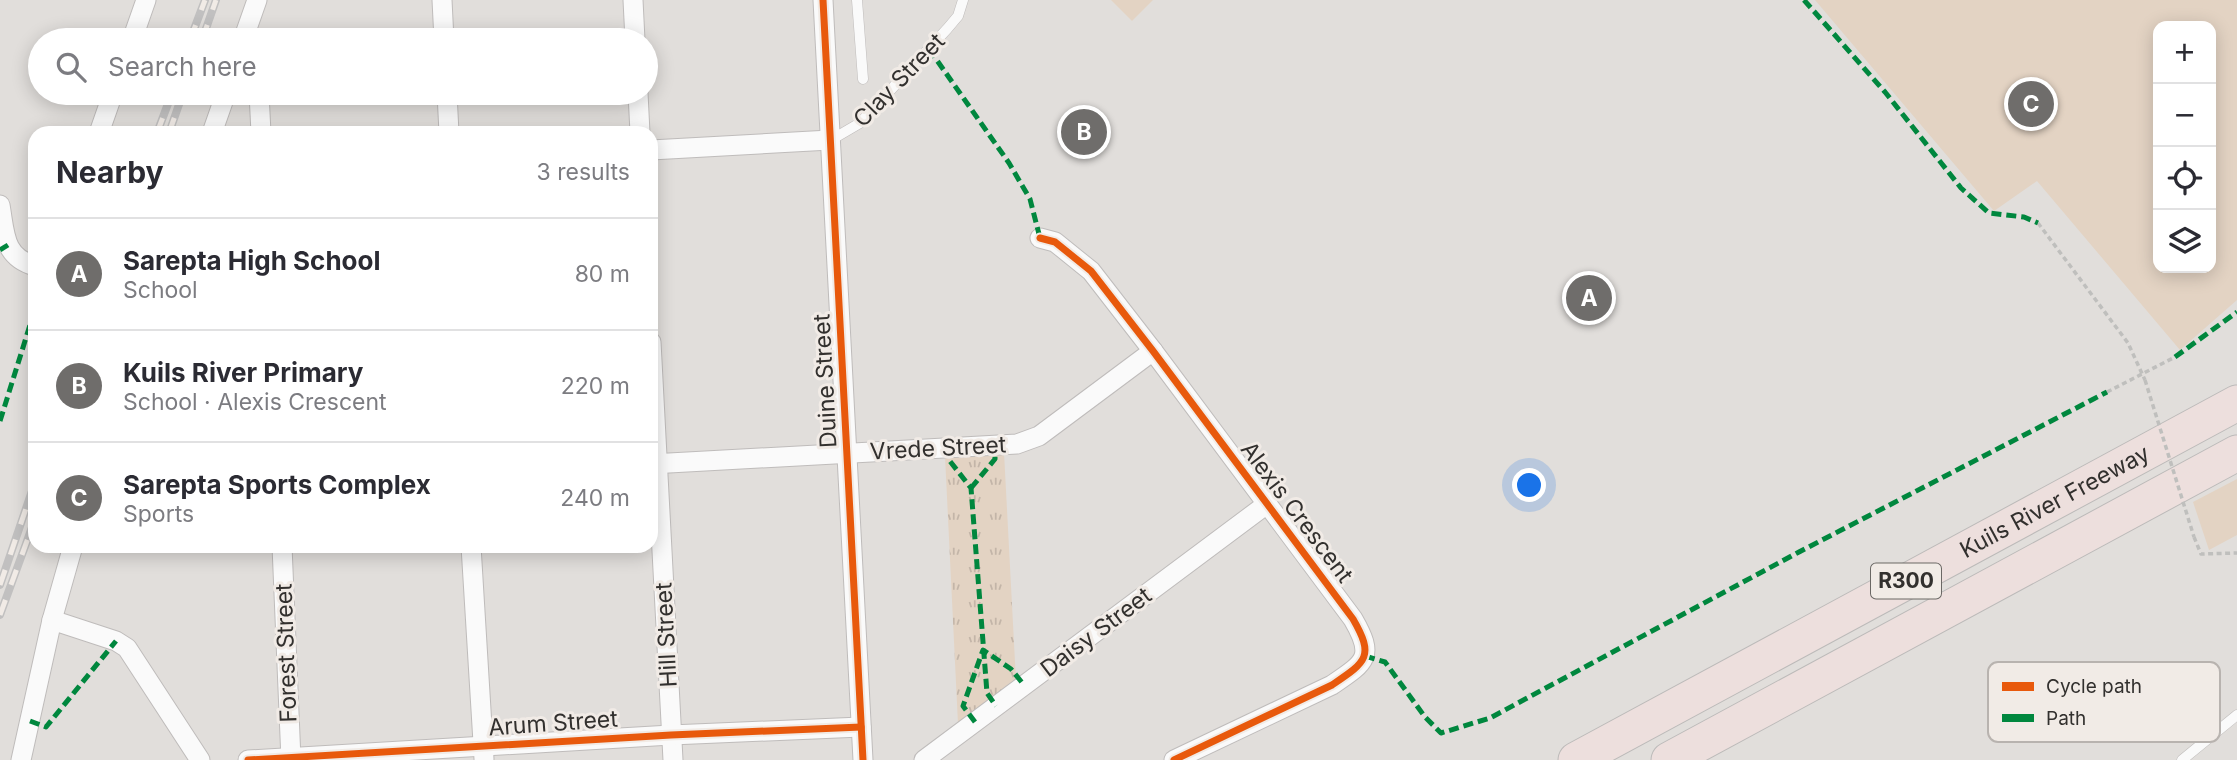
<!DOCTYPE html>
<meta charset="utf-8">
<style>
body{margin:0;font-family:Inter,sans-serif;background:#f7f7f7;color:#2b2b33}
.controls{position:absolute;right:21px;top:21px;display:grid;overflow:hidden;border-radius:14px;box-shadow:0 4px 18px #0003}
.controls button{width:63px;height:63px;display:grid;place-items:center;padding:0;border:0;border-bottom:2px solid #e1e1e2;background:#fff;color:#2b2b33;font:35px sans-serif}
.you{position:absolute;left:1530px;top:486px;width:24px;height:24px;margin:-18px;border:5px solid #fff;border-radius:50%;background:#1a73e8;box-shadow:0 0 0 10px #1a73e833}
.badge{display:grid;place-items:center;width:46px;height:46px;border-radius:50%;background:#6f6d6b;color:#fff;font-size:23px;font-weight:700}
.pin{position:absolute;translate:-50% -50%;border:4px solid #fff;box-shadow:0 2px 7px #0006}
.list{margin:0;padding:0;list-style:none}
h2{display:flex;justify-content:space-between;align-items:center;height:91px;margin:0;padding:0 28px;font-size:30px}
h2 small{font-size:23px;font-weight:400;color:#7c7c81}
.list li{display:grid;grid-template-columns:46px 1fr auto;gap:21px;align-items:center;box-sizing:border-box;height:112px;padding:0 28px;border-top:2px solid #e1e1e2}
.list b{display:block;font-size:26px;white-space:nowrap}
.list p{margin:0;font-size:23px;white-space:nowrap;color:#7c7c81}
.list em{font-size:23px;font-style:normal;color:#7c7c81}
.icon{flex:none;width:38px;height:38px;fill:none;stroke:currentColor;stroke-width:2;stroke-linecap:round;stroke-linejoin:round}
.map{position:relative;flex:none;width:2237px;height:760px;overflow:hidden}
.search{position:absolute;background:#fff;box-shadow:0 4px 18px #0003;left:28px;top:28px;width:630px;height:77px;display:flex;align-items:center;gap:18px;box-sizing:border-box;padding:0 24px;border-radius:38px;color:#7c7c81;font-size:26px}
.panel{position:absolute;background:#fff;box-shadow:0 4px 18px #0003;left:28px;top:126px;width:630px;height:427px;border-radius:21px}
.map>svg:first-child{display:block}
.green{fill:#e3d3c3;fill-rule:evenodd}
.park{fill:url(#park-tufts)}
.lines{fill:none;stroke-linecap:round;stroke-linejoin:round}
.lane-casing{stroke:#bfbcbb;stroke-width:11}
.street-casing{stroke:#bfbcbb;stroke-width:21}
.highway-casing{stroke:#bcbab9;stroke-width:37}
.path{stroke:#bfbfbd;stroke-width:3.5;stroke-dasharray:5 3.5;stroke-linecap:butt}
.lane{stroke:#fafafa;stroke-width:10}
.street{stroke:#fafafa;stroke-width:19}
.highway{stroke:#eddfdd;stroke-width:35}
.rail-casing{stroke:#c1c0c0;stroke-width:8}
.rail{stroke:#f1ebe6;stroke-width:5;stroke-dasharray:16;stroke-linecap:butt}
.path-bridge{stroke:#bfbfbd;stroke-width:3.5;stroke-dasharray:5 3.5;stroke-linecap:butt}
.quiet{stroke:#00873e;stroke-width:5;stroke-dasharray:10 5;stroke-linecap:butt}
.cycleway-casing{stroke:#f1ebe6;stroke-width:11}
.cycleway{stroke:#e8590c;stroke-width:7}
.labels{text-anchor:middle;stroke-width:6;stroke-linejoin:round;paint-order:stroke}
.shield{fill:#f1ebe6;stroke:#6b6865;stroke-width:2}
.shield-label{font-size:21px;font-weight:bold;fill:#32302e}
.street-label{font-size:23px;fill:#32302e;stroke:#f1ebe6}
.key{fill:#f1ebe6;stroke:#b8b3af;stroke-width:2}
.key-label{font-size:19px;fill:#32302e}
</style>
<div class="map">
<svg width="2237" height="760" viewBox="0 0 2237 760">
<defs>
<pattern id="park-tufts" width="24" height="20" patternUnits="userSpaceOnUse" patternTransform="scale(1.75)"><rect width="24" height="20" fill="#e3d3c3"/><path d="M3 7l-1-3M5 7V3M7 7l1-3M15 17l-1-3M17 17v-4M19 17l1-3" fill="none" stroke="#c3b5a8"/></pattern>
</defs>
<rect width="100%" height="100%" fill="#e1dedb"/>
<g class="green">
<path d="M1111,0H1153L1132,21Z"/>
<path d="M1815,0H2237V300L2180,350L2037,181L1994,211ZM2211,26V268H2158V26Z"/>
<path d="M2237,479V535L2209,550L2193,502Z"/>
</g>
<path class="park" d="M1004,452L1016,681L958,724L945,456Z"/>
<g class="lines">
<g class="lane-casing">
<g id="lane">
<path d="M857,0L863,79"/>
<path d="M831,140L860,123L947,29L958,16L963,0"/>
<path d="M2182,760L2237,715"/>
</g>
</g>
<g class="street-casing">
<g id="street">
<path d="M442,0L444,40"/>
<path d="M633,0L635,40"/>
<path d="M823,0L863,760"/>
<path d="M132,40L146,0"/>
<path d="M243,40L257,0"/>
<path d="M259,93L261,133"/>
<path d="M447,93L449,133"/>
<path d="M638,93L640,133"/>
<path d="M99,133L113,93"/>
<path d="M212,133L226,93"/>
<path d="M651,150L830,140"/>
<path d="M0,205C5,233 3,257 35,266"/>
<path d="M1040,238L1055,242L1091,271L1153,351L1353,619C1375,657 1366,662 1332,685L1174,760"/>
<path d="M651,342L673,760"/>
<path d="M651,464L1017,444L1039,436L1153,351"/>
<path d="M282,546L291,760"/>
<path d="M471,546L484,759"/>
<path d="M52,620L116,641L127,648L200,760"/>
<path d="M21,760L52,620L73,546"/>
<path d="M248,760L671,735L861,727"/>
<path d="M924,760L1267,504"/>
</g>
</g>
<g class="highway-casing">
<g id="highway">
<path id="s1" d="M1576,760L2237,403"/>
<path d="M1669,760L2237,453"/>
</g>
</g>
<g class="path">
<path d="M2038,223L2128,343L2145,380"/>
<path d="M2107,392L2175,357"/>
<path d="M2194,537L2201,554L2237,553"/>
</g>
<use href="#lane" class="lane"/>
<use href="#street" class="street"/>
<use href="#highway" class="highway"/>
<g class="rail-casing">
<g id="rail">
<path d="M190,40L205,0"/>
<path d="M202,40L216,0"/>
<path d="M157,133L172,93"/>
<path d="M169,133L183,93"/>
<path d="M0,585L35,482"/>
<path d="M0,615L35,519"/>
</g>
</g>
<use href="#rail" class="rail"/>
<path class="path-bridge" d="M2145,380L2194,537"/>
<g class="quiet">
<path d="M1804,0L1885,92L1961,188L1989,213L2024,217L2038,223"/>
<path d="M929,49L1009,163L1030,199L1040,238"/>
<path d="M0,250L8,245"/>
<path d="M2175,357L2237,312"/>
<path d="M0,421L35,309"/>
<path d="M948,447L949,460L971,488L987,693L996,706"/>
<path d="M971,488L995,459V445"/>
<path d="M1365,656L1385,662L1425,717L1441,733L1490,718L1799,552L2107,392"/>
<path d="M30,721L46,727L116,641"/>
<path d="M975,722L963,706L983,650L1011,669L1024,685"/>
</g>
<g class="cycleway-casing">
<g id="cycleway">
<path d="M823,0L863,760"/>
<path d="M1040,238L1055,242L1091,271L1153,351L1353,619C1375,657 1366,662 1332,685L1174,760"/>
<path d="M248,760L671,735L861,727"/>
</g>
</g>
<use href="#cycleway" class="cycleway"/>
</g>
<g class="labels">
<rect class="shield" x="1871" y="563.5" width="70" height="35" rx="5"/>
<g class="shield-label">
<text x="1906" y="588">R300</text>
</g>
<g class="street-label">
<text transform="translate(899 80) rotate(-46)" y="8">Clay Street</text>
<text transform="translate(825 381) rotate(-93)" y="8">Duine Street</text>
<text transform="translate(938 448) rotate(-3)" y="8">Vrede Street</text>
<text dy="8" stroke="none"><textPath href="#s1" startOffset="544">Kuils River Freeway</textPath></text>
<text transform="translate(1297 512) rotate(53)" y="8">Alexis Crescent</text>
<text transform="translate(1096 632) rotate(-37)" y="8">Daisy Street</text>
<text transform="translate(666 635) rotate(-93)" y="8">Hill Street</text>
<text transform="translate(286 653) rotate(-92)" y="8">Forest Street</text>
<text transform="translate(553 723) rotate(-4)" y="8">Arum Street</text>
</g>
</g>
<rect x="1988" y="662" width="232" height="80" rx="10" class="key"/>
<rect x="2002" y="682" width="32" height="9" fill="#e8590c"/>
<rect x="2002" y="714" width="32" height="8" fill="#00873e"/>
<g class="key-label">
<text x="2046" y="693">Cycle path</text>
<text x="2046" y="725">Path</text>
</g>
</svg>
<div class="controls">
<button>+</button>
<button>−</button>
<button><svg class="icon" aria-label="locate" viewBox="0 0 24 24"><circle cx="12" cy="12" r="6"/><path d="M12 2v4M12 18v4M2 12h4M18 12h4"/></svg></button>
<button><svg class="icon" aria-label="layers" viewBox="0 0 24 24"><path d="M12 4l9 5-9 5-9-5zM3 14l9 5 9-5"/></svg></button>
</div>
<div class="you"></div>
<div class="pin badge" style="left:1589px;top:298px">A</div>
<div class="pin badge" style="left:1084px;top:132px">B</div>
<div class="pin badge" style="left:2031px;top:104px">C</div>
<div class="search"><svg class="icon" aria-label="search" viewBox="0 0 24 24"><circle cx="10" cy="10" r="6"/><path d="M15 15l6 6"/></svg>Search here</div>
<section class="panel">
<h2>Nearby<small>3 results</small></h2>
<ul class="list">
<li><span class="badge">A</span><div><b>Sarepta High School</b><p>School</p></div><em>80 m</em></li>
<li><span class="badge">B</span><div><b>Kuils River Primary</b><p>School · Alexis Crescent</p></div><em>220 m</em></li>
<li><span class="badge">C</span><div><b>Sarepta Sports Complex</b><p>Sports</p></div><em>240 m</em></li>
</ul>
</section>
</div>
